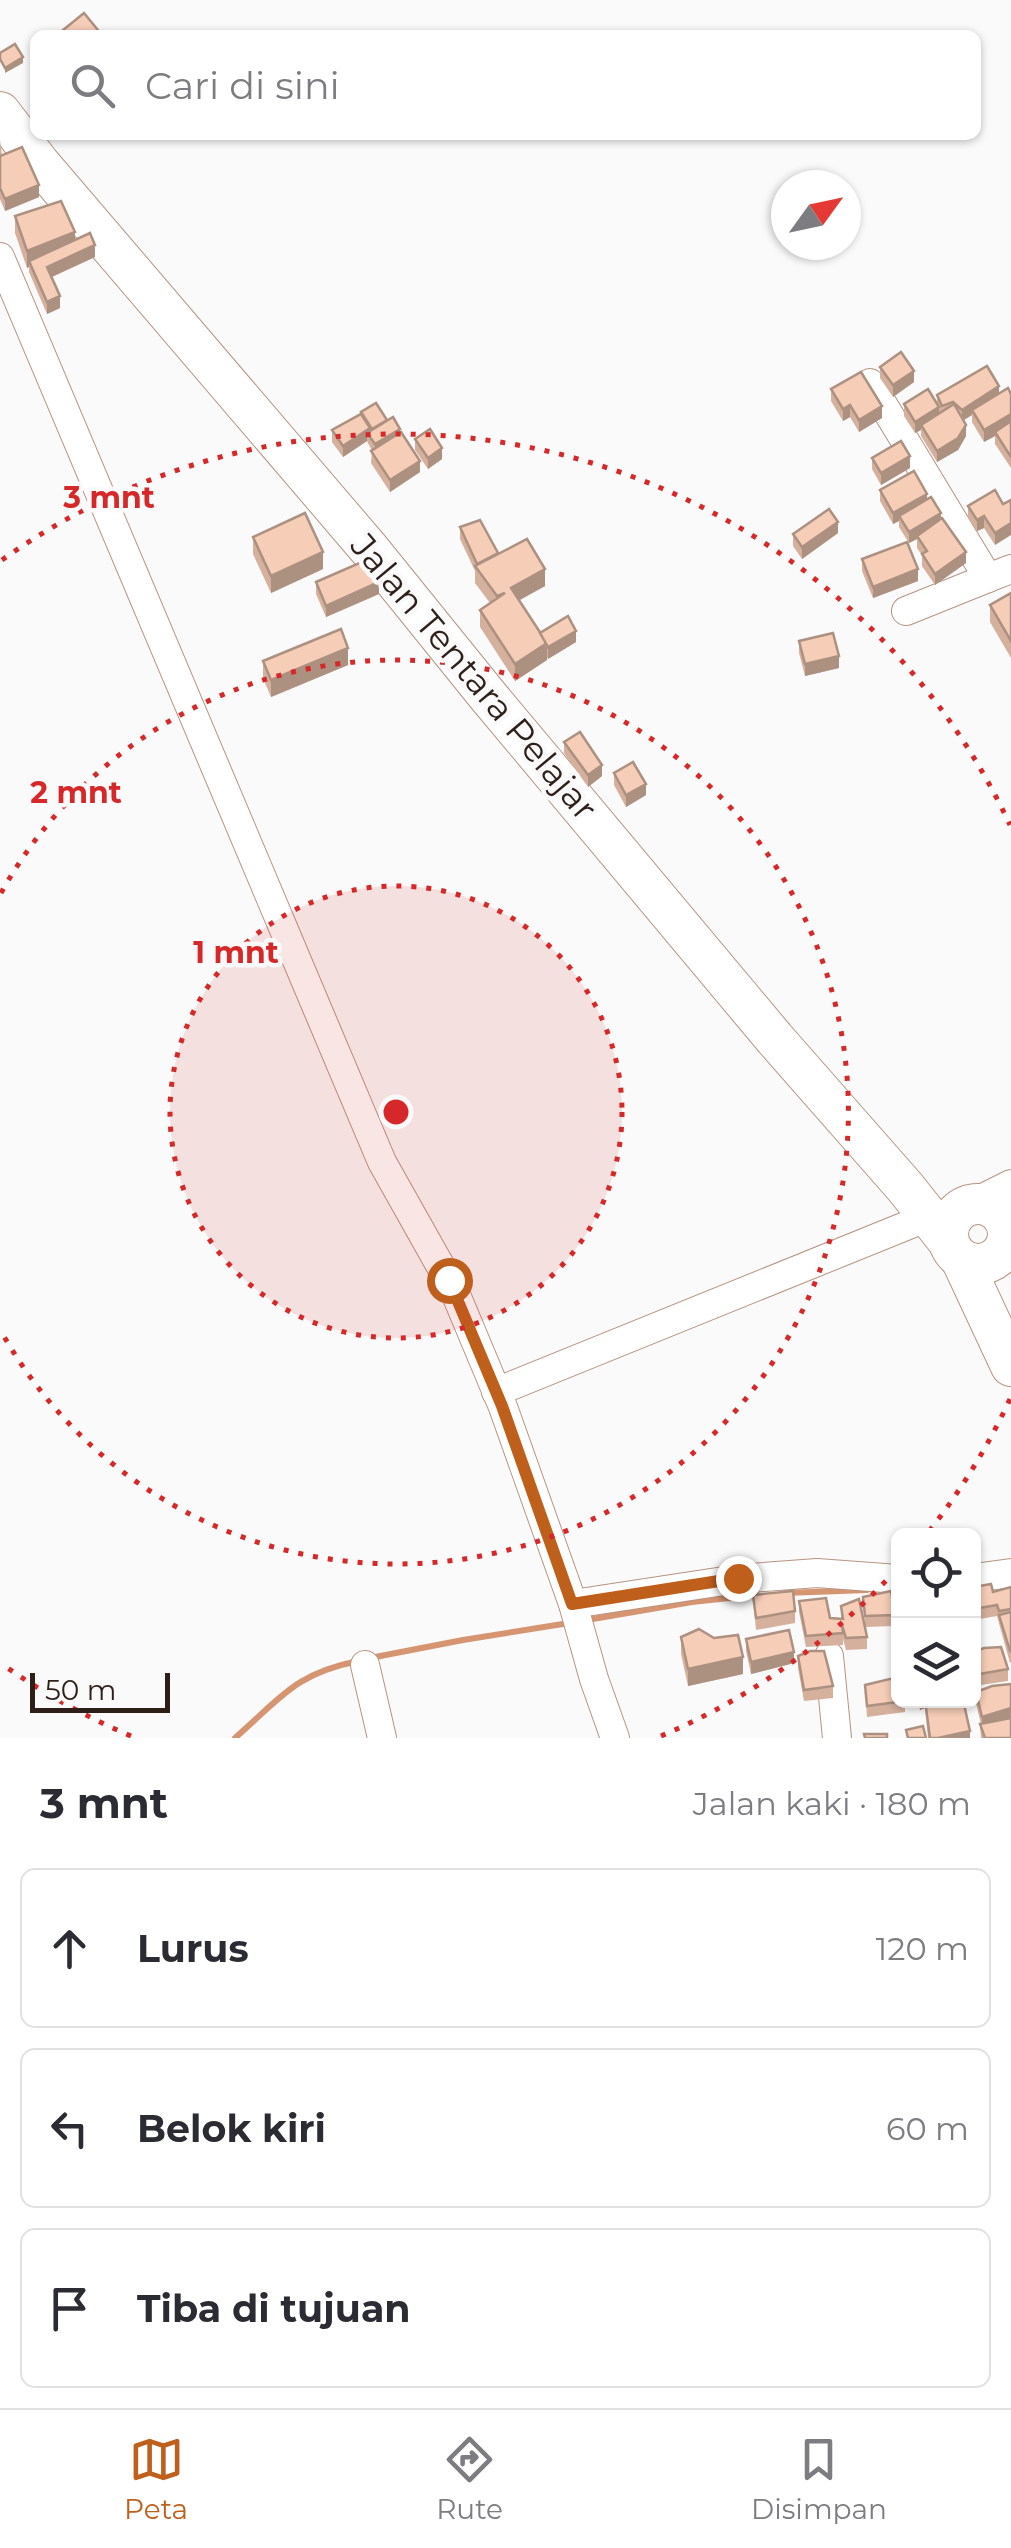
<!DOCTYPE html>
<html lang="id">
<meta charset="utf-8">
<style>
body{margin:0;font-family:Montserrat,sans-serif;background:#f2f2f3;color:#2b2b33}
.controls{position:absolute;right:30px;bottom:30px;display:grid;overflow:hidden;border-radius:15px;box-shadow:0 2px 8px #0004}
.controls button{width:90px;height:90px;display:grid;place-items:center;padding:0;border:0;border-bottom:2px solid #e1e1e2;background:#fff;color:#2b2b33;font:50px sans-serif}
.compass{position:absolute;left:771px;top:170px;width:90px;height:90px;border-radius:50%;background:#fff;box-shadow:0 2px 8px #0004;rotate:57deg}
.scale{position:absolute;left:30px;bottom:25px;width:140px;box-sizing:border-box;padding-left:10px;border:5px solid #2d1f18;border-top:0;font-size:28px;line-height:35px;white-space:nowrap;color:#2d1f18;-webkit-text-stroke:8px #fafafa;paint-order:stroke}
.stop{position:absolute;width:30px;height:30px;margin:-22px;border:8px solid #bf5f1c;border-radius:50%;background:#fff}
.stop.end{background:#bf5f1c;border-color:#fff;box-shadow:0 2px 10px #0008}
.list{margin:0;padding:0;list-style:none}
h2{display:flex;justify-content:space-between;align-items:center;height:130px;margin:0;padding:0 40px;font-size:42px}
h2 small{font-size:32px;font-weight:400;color:#7c7c81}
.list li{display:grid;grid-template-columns:65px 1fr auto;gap:30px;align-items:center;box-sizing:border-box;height:160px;margin:0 20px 20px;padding:0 20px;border:2px solid #e1e1e2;border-radius:15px}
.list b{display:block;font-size:38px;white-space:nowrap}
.list em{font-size:32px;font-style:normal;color:#7c7c81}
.icon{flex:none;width:55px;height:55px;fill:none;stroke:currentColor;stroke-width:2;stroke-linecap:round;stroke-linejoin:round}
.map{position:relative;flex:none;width:1011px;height:1738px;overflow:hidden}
.search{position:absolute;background:#fff;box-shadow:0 2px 8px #0004;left:30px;right:30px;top:30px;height:110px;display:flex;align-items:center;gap:25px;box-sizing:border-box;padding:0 35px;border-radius:15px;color:#7c7c81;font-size:38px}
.sheet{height:670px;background:#fff}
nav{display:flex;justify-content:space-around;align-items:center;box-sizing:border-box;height:140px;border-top:2px solid #e1e1e2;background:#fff;font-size:28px;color:#7c7c81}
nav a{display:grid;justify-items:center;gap:5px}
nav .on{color:#bf5f1c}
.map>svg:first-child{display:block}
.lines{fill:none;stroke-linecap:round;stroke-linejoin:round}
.stream{stroke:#d69571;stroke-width:6}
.minor-casing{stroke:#b79481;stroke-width:30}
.highway-casing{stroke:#b79481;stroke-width:42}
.minor{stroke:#fff;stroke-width:28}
.highway{stroke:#fff;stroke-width:40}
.wall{fill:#d4b09d}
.shaded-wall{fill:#ac9080}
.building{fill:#f6cdb7;stroke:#ac9080;stroke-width:2.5}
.route{stroke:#bf5f1c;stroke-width:12}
.ring{fill:none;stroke:#d62828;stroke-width:5;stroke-dasharray:5 10}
.labels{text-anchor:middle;stroke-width:9;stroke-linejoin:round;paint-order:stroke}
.street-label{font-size:35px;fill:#2d1f18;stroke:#fafafa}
.centre{fill:#d62828;stroke:#fafafa;stroke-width:5}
.ring-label{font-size:30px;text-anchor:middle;font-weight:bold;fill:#d62828;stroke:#fafafa;stroke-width:9;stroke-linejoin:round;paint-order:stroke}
</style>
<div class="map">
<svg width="1011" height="1738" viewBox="0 0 1011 1738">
<rect width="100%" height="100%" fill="#fafafa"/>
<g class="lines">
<g class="stream">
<path d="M785,1593L867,1590"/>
<path d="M587,1620L692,1602L757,1595"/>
<path d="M370,1658L463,1640L569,1623"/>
<path d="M235,1738C281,1698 294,1674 358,1661"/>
</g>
<g class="minor-casing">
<g id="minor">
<path d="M0,257L382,1162L454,1290L503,1407L573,1604L594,1679L615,1738"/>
<path d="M870,383L988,578L1011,569"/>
<path d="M906,611L988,578"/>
<path d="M973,1203L1011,1184"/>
<path d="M1008,1232L1011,1220"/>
<path d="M496,1392L928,1217"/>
<path d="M974,1578L1011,1573"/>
<path d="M573,1604L737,1579L817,1573L898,1579"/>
<path d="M829,1656L837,1738"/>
<path d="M365,1665L382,1738"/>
</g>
</g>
<g class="highway-casing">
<g id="highway">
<path d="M0,112L40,164L370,550L488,696L775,1039L905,1187L948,1241"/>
<circle cx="978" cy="1234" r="30"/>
<path d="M961,1259L1011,1366"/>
</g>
</g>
<use href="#minor" class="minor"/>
<use href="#highway" class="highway"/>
</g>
<g class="wall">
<path d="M0,140L2,155L39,197L5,211L0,199Z"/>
<path d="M15,216L75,240L95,257L52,277L60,308L47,314L29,272V267L27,268L15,233Z"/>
<path d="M880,367L914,382L893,397L880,378Z"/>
<path d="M831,389L882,418L859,432L850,417L843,421L831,401Z"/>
<path d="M1011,394V468L995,444V436L984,442L972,422V415L964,420L966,436L958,450L937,462L921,436V430L915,433L904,416V404H937V395Z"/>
<path d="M387,421L400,433L420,472L390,492L371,463L372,451L367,441L343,457L332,442V430Z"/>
<path d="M415,439L442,459L428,469L415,450Z"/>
<path d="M872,458L910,468L881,485L872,469Z"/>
<path d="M880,490L927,499L941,519L966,563L935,585L922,566V555L917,548V539L909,543L899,527V521L893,524L880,501Z"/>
<path d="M1003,504L995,545L984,528L977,531L968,517V506Z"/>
<path d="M460,527L545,586L519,600L540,633L576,642L548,659L547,657V660L515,681L480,627V610L490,603L475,583V571L460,539Z"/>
<path d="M838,533L802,559L793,546V534Z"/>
<path d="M253,537L323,569L271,593L253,554Z"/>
<path d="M862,559L918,581L873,598L862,571Z"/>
<path d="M316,582L379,594L326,617L316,594Z"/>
<path d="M1011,593V658L990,622V605Z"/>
<path d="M799,641L839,668L805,676L799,653Z"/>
<path d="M263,661L348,665L271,697L263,678Z"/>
<path d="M564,742L602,776L588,787L564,753Z"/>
<path d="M614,773L646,795L626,807L614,785Z"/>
<path d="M974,1587L993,1592L1011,1587V1662L1010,1663L997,1616L974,1620Z"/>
<path d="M753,1595L795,1611V1623L756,1630Z"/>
<path d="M863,1597L895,1615V1626L865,1627Z"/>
<path d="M799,1601L830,1618H841V1606L867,1637V1649L846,1650L843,1639V1645L806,1647L799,1612Z"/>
<path d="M681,1637L714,1638L743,1674L688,1686L681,1654Z"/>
<path d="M746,1639L794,1663L751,1674L746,1651Z"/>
<path d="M974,1652L1008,1669V1681L974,1686Z"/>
<path d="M798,1656L833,1686V1698L804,1701L798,1668Z"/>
<path d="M865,1685L905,1700V1712L867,1717Z"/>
<path d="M976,1692L1011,1738H981L980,1724H981L976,1704Z"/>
<path d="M917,1700H963L970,1738H928L925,1708L920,1710Z"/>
</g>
<g class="shaded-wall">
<path d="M23,57V63L5,73V68Z"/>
<path d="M39,185V197L5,211V199Z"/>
<path d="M75,232V249L29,261V267L27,268V251Z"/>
<path d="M95,245V257L47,279V267Z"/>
<path d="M60,296V308L47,314V302Z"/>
<path d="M914,371V382L893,397V385Z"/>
<path d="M999,386V398L972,410V415L962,421V410Z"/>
<path d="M850,405V417L843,421V409Z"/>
<path d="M882,406V418L859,432V420Z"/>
<path d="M939,407V418L921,425V430L915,433V422Z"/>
<path d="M1011,414V426L995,432V436L984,442V430Z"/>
<path d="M966,425V436L958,450L937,462V451Z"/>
<path d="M370,428V437L367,433V441L343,457V446Z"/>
<path d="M400,429V440L375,456V444Z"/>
<path d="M442,448V459L428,469V458Z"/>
<path d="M910,456V468L881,485V473Z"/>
<path d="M420,461V472L390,492V480Z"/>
<path d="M927,494V505L899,516V521L893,524V513Z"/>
<path d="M941,513V524L917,536V539L909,543V532Z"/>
<path d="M984,516V528L977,531V520Z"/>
<path d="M838,522V533L802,559V547Z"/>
<path d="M1011,523V535L995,545V533Z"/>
<path d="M323,552V569L271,593V576Z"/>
<path d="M966,552V563L935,585V574Z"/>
<path d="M545,569V586L511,605V588Z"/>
<path d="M918,569V581L873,598V587Z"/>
<path d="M379,582V594L326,617V606Z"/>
<path d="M576,631V642L548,659V647Z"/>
<path d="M547,643V660L515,681V664Z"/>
<path d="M348,648V665L271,697V680Z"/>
<path d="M839,656V668L805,676V664Z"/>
<path d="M602,765V776L588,787V775Z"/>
<path d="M646,784V795L626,807V795Z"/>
<path d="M794,1652V1663L751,1674V1662Z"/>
<path d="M743,1657V1674L688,1686V1669Z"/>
<path d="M920,1700H925V1708L920,1710Z"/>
<path d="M1011,1708V1719L982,1729V1717Z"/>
<path d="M970,1731V1738H938Z"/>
</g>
<g class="building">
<path d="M84,13L102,35H57Z"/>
<path d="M15,44L23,57L5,68L0,59V53Z"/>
<path d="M22,147L39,185L5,199L0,188V156Z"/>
<path d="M61,201L75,232L27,251L15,216Z"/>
<path d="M90,233L95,245L47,267L60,296L47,302L29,261Z"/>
<path d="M901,352L914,371L893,385L880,367Z"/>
<path d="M987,366L999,386L962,410L953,402L942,406L937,395Z"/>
<path d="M861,372L882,406L859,420L850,405L843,409L831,389Z"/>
<path d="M1008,388L1011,394V414L984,430L972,410Z"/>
<path d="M928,389L939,407L915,422L904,404Z"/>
<path d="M376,403L387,420L372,429L361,412Z"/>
<path d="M954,404L966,425L958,438L937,451L921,425Z"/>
<path d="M361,414L370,428L343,446L332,430Z"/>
<path d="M393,417L400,429L375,444L367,433Z"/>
<path d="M1011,421V457L995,432Z"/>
<path d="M430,429L442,448L428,458L415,439Z"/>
<path d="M401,432L420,461L390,480L371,451Z"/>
<path d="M901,441L910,456L881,473L872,458Z"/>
<path d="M914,471L927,494L893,513L880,490Z"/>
<path d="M995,490L1003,504L1011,500V523L995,533L984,516L977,520L968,506Z"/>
<path d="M931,497L941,513L909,532L899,516Z"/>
<path d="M829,509L838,522L802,547L793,534Z"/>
<path d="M305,513L323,552L271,576L253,537Z"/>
<path d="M942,518L966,552L935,574L922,554L927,551L917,536Z"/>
<path d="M480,520L498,553L477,564L460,527Z"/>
<path d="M527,539L545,569L511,588L547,643L515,664L480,610L505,593L497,596L475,566Z"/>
<path d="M907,542L918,569L873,587L862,559Z"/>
<path d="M364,561L379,582L326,606L316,582Z"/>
<path d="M1011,593V641L990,605Z"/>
<path d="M568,616L576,631L548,647L540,633Z"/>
<path d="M341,629L348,648L271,680L263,661Z"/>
<path d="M833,633L839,656L805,664L799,641Z"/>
<path d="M580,732L602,765L588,775L564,742Z"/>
<path d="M633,762L646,784L626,795L614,773Z"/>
<path d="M991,1584L993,1592L1011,1587V1609L999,1611L997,1605L974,1609V1587Z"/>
<path d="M793,1591L795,1611L756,1618L753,1595Z"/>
<path d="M891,1591L895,1615L865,1616L863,1597Z"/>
<path d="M826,1598L830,1618L843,1619L841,1606L859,1599L867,1637L846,1638L842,1625L843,1633L806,1636L799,1601Z"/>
<path d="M1011,1612V1651H1010L999,1615Z"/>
<path d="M699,1629L714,1638L738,1635L743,1657L688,1669L681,1637Z"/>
<path d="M789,1630L794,1652L751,1662L746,1639Z"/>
<path d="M1001,1647L1008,1669L974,1675V1652L984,1648Z"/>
<path d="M810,1651H824L833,1686L804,1690L798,1656Z"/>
<path d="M898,1677V1700L905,1701L867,1706L865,1685Z"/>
<path d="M1011,1684V1708L982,1717L976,1692L992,1686Z"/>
<path d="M925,1700H963L970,1731L938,1738H930Z"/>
<path d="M1011,1718V1738H985L980,1724Z"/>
<path d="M923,1726L926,1738H908L906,1730Z"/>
<path d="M864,1734H887V1738H865Z"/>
</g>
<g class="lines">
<path class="route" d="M449,1280L502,1406L572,1604L738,1578"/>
</g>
<circle cx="396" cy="1112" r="226" fill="#d62828" fill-opacity=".12"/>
<g class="ring">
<circle cx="396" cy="1112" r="226"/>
<path d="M1 893A452 452 0 1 1 1 1331"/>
<path d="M1010 1399A678 678 0 0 1 927 1534M896 1570A678 678 0 0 1 661 1736M131 1736A678 678 0 0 1 2 1664M2 560A678 678 0 0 1 1010 825"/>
</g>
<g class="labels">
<g class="street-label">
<text transform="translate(474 677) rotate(50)" y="12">Jalan Tentara Pelajar</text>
</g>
</g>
<circle cx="396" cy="1112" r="15" class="centre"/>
<g class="ring-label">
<text x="109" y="508">3 mnt</text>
<text x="76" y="803">2 mnt</text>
<text x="236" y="963">1 mnt</text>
</g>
</svg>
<div class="controls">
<button><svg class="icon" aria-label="locate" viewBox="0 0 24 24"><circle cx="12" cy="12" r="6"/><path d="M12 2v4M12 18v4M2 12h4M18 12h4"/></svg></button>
<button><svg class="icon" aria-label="layers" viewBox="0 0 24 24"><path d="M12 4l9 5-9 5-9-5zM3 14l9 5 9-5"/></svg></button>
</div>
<svg class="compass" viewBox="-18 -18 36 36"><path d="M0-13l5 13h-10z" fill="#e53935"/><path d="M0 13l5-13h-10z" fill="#7c7c81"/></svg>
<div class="scale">50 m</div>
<div class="stop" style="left:449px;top:1280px"></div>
<div class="stop end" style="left:738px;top:1578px"></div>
<div class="search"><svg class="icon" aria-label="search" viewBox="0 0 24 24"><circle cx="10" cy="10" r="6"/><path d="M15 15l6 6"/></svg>Cari di sini</div>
</div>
<section class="sheet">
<h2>3 mnt<small>Jalan kaki · 180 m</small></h2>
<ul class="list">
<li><svg class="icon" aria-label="ahead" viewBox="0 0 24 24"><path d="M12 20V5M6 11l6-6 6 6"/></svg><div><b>Lurus</b></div><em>120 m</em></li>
<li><svg class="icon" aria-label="left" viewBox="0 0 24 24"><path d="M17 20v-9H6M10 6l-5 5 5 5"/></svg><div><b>Belok kiri</b></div><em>60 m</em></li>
<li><svg class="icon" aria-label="arrive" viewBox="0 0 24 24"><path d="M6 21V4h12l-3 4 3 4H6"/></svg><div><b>Tiba di tujuan</b></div></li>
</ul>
</section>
<nav>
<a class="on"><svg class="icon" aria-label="map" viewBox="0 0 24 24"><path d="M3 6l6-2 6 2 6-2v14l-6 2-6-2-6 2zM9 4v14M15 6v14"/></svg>Peta</a>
<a><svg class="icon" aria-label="directions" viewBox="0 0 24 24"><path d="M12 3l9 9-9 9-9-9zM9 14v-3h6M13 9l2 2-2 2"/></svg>Rute</a>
<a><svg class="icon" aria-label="saved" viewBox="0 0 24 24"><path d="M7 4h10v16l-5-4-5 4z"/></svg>Disimpan</a>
</nav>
